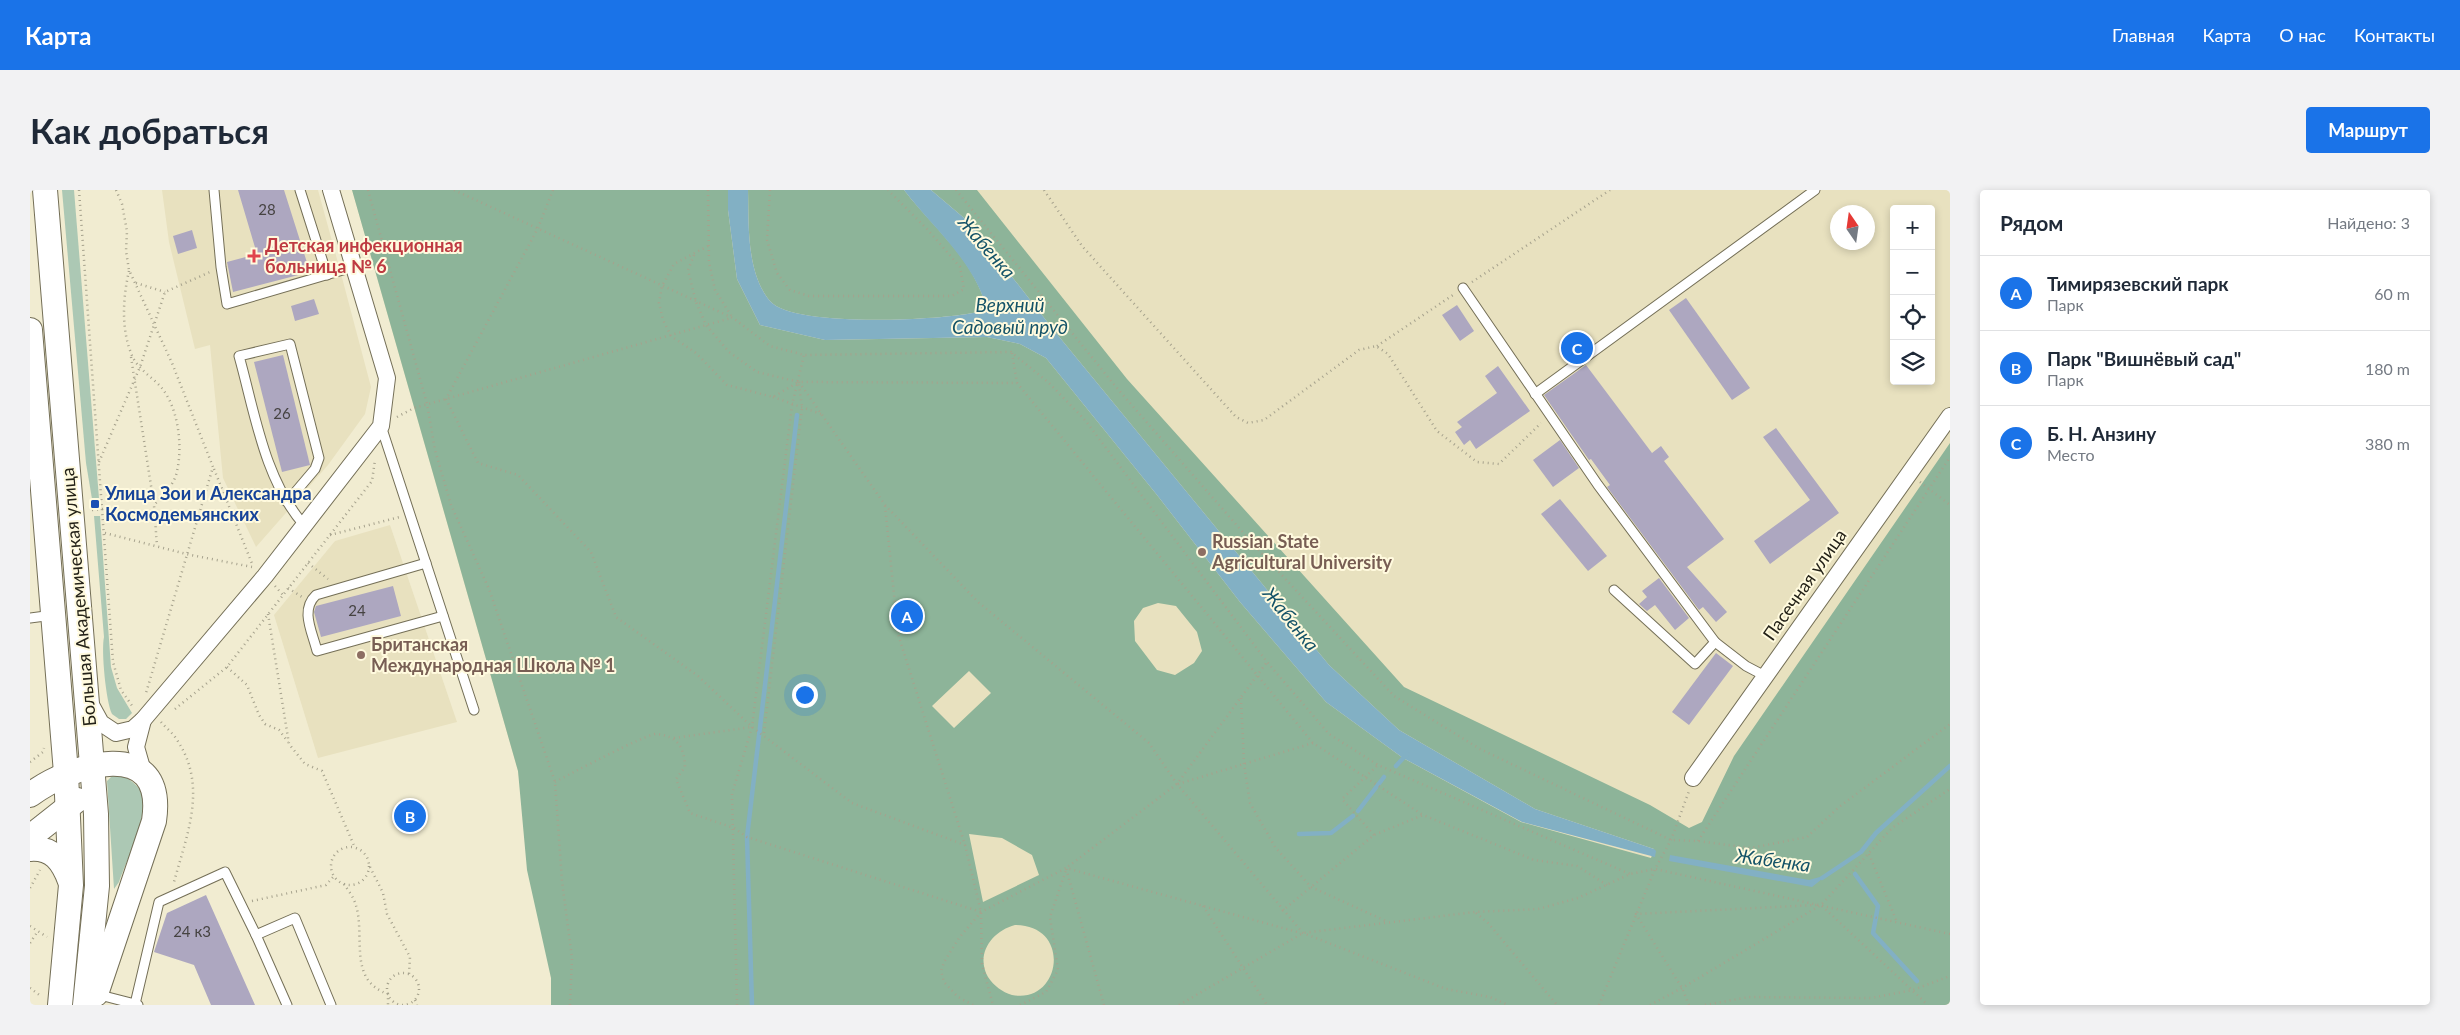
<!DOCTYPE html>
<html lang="ru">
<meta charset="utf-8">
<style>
body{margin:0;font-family:Lato,sans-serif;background:#f2f2f3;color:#1f2937}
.controls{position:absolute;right:15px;top:15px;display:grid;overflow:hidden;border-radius:5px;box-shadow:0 2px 8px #0003}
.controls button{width:45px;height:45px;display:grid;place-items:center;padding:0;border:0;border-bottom:1px solid #e0e1e3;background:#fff;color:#1f2937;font:25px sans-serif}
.compass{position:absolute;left:1800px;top:15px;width:45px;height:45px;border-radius:50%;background:#fff;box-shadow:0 2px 8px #0003;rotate:347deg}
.you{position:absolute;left:774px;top:504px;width:18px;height:18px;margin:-12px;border:4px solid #fff;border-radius:50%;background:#1a73e8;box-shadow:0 0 0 8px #1a73e833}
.badge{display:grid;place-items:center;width:32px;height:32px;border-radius:50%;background:#1a73e8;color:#fff;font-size:16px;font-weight:700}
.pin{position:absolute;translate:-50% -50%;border:2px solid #fff;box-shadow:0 1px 5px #0006}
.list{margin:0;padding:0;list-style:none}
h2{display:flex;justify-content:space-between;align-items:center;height:65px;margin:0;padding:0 20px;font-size:21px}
h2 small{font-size:16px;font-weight:400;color:#747a83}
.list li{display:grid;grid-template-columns:32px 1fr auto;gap:15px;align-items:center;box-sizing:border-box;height:75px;padding:0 20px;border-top:1px solid #e0e1e3}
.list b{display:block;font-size:19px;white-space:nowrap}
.list p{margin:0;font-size:16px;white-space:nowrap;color:#747a83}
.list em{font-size:16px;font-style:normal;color:#747a83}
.icon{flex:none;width:28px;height:28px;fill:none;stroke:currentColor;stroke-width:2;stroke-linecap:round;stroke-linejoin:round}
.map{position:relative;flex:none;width:1920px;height:815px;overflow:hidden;border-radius:5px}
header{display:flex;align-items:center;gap:30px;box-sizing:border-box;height:70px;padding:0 25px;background:#1a73e8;color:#fff}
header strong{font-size:24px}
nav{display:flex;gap:28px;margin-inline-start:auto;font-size:18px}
.intro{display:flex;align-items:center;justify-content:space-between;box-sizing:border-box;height:120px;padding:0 30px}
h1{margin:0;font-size:35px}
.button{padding:12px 22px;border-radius:5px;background:#1a73e8;color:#fff;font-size:18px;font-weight:700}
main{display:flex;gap:30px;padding:0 30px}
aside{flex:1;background:#fff;border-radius:5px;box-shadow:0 2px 8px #0003}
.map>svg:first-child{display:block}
.built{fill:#e8e1bf;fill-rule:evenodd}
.green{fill:#acc8b4}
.forest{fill:#8db499;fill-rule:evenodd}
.water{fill:#82b0c4}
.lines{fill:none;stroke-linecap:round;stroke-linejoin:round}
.stream{stroke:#82b0c4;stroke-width:4.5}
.building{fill:#ada7c0}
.lane-casing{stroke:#746f57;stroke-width:11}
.street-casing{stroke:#746f57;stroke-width:18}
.secondary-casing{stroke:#746f57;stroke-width:26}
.path{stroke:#a6a28d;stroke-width:2.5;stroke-dasharray:1 4;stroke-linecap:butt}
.lane{stroke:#fff;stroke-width:9}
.street{stroke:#fff;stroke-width:16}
.secondary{stroke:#fff;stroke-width:24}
.health-dot{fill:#e0444e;stroke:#fffade;stroke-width:2}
.transit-dot{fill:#1a4fb4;stroke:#fffade;stroke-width:2}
.education-dot{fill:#8d6e63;stroke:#fffade;stroke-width:2}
.labels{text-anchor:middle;stroke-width:4;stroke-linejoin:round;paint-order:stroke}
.number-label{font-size:15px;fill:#464342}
.health-label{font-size:18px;font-weight:bold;fill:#be3a42;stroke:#fffade;text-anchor:start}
.transit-label{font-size:18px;font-weight:bold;fill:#164399;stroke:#fffade;text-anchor:start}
.education-label{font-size:18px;font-weight:bold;fill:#785e54;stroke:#fffade;text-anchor:start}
.street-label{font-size:18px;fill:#242218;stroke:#fffade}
.water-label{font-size:19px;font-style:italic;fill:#155368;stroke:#fffade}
</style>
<header>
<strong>Карта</strong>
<nav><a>Главная</a><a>Карта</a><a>О нас</a><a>Контакты</a></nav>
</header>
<div class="intro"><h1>Как добраться</h1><a class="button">Маршрут</a></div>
<main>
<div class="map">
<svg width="1920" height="815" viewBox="0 0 1920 815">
<rect width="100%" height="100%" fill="#f1ecd1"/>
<g class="built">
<path d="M132,0H288L310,80L341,197L335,224L298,275L226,357L193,288L180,155L165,159L139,52Z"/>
<path d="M322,0H1920V815H521V788L488,581ZM1864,19H1901V191H1864ZM1808,22H1838V52H1808Z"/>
<path d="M360,335L427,532L288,568L244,425L305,351Z"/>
</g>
<g class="green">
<path d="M32,0H44L69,308L62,309L56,273Z"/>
<path d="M64,326H70L81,477L87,498L102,523L96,529H89C87,527 84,526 82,524C76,512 71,460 74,447Z"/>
<path d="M91,585C99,589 107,594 111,602C121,622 96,671 89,692L84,699L77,591L82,586Z"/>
</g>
<g class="forest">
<path d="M322,0H698V20L707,89L730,135L795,150L957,147L990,154L1016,168L1127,305L1210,412L1296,512L1373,568L1491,632L1621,668L1624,659L1505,619L1369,540L1299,475L1026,143L940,33L901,0H947L1097,189L1374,497L1620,615L1659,638L1672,632L1704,566L1920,253V815H521V788L497,680L488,581ZM1128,413L1146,416L1167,442L1172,461L1164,473L1145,485L1127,480L1105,451L1104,431L1113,418ZM939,481L961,503L924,538L902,516ZM939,644L972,648L1002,665L1009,685L953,712ZM985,735C1043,735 1031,815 982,805C972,802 964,796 958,787C945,764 962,741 985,735Z"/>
<path d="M718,0H874C904,39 942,67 956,116C952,118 948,122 943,123C908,130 763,138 740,111C716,82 719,35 718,0Z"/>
</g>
<g class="water">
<path d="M698,0H718C719,35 716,82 740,111C763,138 909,130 943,123C948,122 952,118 956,116C942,69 903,38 874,0H901L940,33L1026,143L1299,475L1369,540L1505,619L1624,659L1626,661L1625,667L1492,632L1373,568L1296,512L1210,412L1127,305L1016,168L990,154L957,147L795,150L730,135L707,89L698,20Z"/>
<path d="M1640,665L1779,690L1797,685L1782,697L1639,671Z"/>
</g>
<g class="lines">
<g class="stream">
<path d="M1366,576L1377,564"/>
<path d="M1328,621L1354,587"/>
<path d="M1269,644L1301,643L1323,626"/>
<path d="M1825,684L1848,716L1843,743L1887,791"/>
<path d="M1792,688L1831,662L1846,643L1920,576"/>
<path d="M722,815L717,647L767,225"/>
</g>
</g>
<g class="building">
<path d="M208,0H254L280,82L203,102L197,72L227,64Z"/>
<path d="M162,40L167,58L148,64L143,46Z"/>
<path d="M1656,108L1720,198L1702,210L1639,120Z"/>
<path d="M284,109L289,124L265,131L261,116Z"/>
<path d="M1427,115L1444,141L1430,151L1412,125Z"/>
<path d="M253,165L280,275L252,282L224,172Z"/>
<path d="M1556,175L1622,263L1631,256L1639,267L1634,271L1694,349L1657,377L1697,422L1686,432L1673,417L1669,420L1577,297L1580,295L1561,269L1559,270L1514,205Z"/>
<path d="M1468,176L1500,221L1446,259L1440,250L1434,255L1425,242L1432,237L1427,232L1467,203L1455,186Z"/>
<path d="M1746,238L1809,323L1740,374L1724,351L1780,310L1733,247Z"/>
<path d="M1530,250L1549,278L1523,297L1503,270Z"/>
<path d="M1530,309L1577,366L1558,381L1511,324Z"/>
<path d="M1629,388L1659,428L1645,440L1625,415L1617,421L1609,414L1617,407L1612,401Z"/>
<path d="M363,396L371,426L291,447L284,422L286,416Z"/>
<path d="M1686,463L1703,476L1659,535L1642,522Z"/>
<path d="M176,705L225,815H181L164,775L124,762L137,723Z"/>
</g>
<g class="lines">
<g class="lane-casing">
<g id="lane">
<path d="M184,0L191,77L197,114L323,77"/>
<path d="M270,0L297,85"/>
<path d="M1433,98L1568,295L1685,452L1665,474L1584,400"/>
<path d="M1505,204L1785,0"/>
<path d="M351,236L444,520"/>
<path d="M257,312L285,279L289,268L260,154L209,166C225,223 234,289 274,335"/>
<path d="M396,373L286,405C270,420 282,441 287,461L413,426"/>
<path d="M0,428L23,425"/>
<path d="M1685,452L1716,476L1735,486"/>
<path d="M226,745L265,728L301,815"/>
<path d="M66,804L105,814"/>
<path d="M108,815L105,814L129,712L195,682L226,745L257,815"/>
</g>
</g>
<g class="street-casing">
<g id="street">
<path d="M60,513L71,533L86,543L103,539L113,530L235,386L351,236L357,188L301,0"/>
<path d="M113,530L106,557L114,585"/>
<path d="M1663,588L1920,226"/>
</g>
</g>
<g class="secondary-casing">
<g id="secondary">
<path d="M15,0L66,624L67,696L55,815"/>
<path d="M0,140L36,583L41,695L30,815"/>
<path d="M0,605C41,574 137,544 124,631L66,804"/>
<path d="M0,647L47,610"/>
<path d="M0,659C23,657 33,672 40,691"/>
</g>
</g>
<g class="path">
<path d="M49,0L83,472L91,500L103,517"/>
<path d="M86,0L92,14L97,41L96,61L99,80L142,173L183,277L116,503"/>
<path d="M338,0L397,214L405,260L421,315L459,399L525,592L532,691L542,768L540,815"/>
<path d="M424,0L703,128L740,156L774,165L981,162L1019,193L1055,230L1237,472L1299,544L1348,575L1600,684"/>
<path d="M523,0L508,38L416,209L448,273L488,285L561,362L586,427L668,486L722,537L822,613L935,655"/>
<path d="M678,0L679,72L685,100L702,127"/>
<path d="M740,0L737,50L747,83L760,100L779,106H922L934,99L930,77L898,40L858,0"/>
<path d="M926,0L1086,197L1224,355L1364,506L1450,559L1641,650L1668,651L1721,658L1777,647L1809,617L1920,534"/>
<path d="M1014,0L1052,56L1206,227L1218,233L1234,230L1329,160L1346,156L1358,164L1407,241L1447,272L1469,274L1511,233"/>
<path d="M678,56L644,74L632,96L629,113L633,130L641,146L666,163L697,195L743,207L767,193"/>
<path d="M664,65L658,80L666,112L676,135L699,162L727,182L769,192L987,193L1283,553L1393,625"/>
<path d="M99,81C93,107 91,138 101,163C106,178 121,186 131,197C148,217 153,255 147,281C145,294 133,305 124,315L127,356"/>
<path d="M1442,92L1580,0"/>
<path d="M106,93L135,102"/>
<path d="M1347,156L1423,105"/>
<path d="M982,163L987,193"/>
<path d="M101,167L124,315"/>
<path d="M769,192L855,315L948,412L1119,553L1147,594L1273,743L1416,799L1460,807L1478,815"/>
<path d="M743,207L791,224"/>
<path d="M367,227L384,218L701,128"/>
<path d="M69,272L110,177L135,102L180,82"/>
<path d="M184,279L223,376"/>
<path d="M1890,292L1920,315"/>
<path d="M855,316L868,444L935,655L951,722L952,774L963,815"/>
<path d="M62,320L73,319"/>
<path d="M75,343L156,364L222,377"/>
<path d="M300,345L370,327"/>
<path d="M278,373L298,389"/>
<path d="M245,396L253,405"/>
<path d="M258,398L272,407"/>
<path d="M238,424L259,554L275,574L292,581L325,658"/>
<path d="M197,477L217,495L229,525L235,534L249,540L258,552"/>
<path d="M1211,508L1214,574L1220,613L1245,657L1281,697L1358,732"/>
<path d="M145,519L197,477L342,291L345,270"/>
<path d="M131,532C136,538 143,543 147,550C178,596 157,644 144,692"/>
<path d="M734,543L772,218L769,194"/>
<path d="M644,548L722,537"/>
<path d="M0,572L13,562L14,558"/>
<path d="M525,592C538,585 618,543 626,544C648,546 654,557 655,577L646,589L660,623L704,638L717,647L951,722"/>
<path d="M1148,594L1283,553"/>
<path d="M1344,645L1312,609L1348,575"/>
<path d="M1668,651L1920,267"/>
<circle cx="320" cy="676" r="19"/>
<path d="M1839,664L1867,732"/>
<path d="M340,677L353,703L357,724L380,767L379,784"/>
<path d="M314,694C317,699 322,705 324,710C338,743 315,789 358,804V815"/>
<path d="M0,698L10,680"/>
<path d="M222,711L296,695L304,686"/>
<path d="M1173,716L1237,815"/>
<path d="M1792,716L1898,815"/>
<path d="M1252,721L1344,645L1393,625L1504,670L1547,676L1577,695"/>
<path d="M1446,723L1458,733L1527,815"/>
<path d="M0,736L17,747"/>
<path d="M0,753L8,741"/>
<circle cx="373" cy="799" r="16"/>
<path d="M0,798L12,807"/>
<path d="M385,810L387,815"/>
<path d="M707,815L702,604L722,537L762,215L774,165"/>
<path d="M943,815L928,807L914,792L911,781L914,772L929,748L951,722L1036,678L1271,743"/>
<path d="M990,815L1016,802L1028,780L1020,727L1036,680"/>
<path d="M1074,815L1036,678L1147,594L1237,472"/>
<path d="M1149,815L1273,743L1445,722L1508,719L1548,708L1600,684L1625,679L1920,744"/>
<path d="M1569,815L1625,679L1641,650L1659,601"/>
<path d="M1620,815L1652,798L1791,715L1862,638L1920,599"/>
<path d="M1659,815L1652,798L1606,724L1787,715"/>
<path d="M1675,815L1719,807L1841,808L1883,800L1920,786"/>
</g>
<use href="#lane" class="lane"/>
<use href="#street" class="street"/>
<use href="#secondary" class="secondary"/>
</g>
<path class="health-dot" d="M221.5 58.5h5v5h5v5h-5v5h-5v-5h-5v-5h5z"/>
<rect class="transit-dot" x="60" y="309" width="10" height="10" rx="2.5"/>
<g class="education-dot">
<circle cx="1172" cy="362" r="5"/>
<circle cx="331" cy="465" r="5"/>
</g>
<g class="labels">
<g class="number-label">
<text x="237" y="25">28</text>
<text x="252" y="229">26</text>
<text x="327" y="426">24</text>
<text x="162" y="747">24 к3</text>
</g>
<g class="health-label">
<text x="235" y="62">Детская инфекционная<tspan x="235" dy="21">больница № 6</tspan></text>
</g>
<g class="transit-label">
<text x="75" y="310">Улица Зои и Александра<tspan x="75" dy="21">Космодемьянских</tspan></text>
</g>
<g class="education-label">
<text x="1182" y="358">Russian State<tspan x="1182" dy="21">Agricultural University</tspan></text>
<text x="341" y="461">Британская<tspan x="341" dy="21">Международная Школа № 1</tspan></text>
</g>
<g class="street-label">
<text transform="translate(1775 395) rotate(-55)" y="6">Пасечная улица</text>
<text transform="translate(49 407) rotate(-95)" y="6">Большая Академическая улица</text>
</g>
<g class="water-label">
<text transform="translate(957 57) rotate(49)" y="7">Жабенка</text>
<text x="980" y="122">Верхний<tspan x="980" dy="22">Садовый пруд</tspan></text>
<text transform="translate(1261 429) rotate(51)" y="7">Жабенка</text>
<text transform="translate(1743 670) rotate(8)" y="7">Жабенка</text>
</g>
</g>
</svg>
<div class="controls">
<button>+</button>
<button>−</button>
<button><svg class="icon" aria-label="locate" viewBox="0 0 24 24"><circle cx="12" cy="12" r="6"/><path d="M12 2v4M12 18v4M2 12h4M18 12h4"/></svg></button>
<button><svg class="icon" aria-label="layers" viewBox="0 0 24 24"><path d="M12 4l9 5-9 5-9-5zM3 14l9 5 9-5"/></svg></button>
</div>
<svg class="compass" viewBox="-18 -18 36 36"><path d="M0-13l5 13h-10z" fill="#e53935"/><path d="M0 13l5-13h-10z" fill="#747a83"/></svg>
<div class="you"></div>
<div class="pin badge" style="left:877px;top:426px">A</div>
<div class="pin badge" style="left:380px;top:626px">B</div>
<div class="pin badge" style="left:1547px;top:158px">C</div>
</div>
<aside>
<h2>Рядом<small>Найдено: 3</small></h2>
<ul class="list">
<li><span class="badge">A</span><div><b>Тимирязевский парк</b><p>Парк</p></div><em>60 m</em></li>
<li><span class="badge">B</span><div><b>Парк &quot;Вишнёвый сад&quot;</b><p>Парк</p></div><em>180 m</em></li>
<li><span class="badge">C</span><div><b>Б. Н. Анзину</b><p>Место</p></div><em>380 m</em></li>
</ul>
</aside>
</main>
